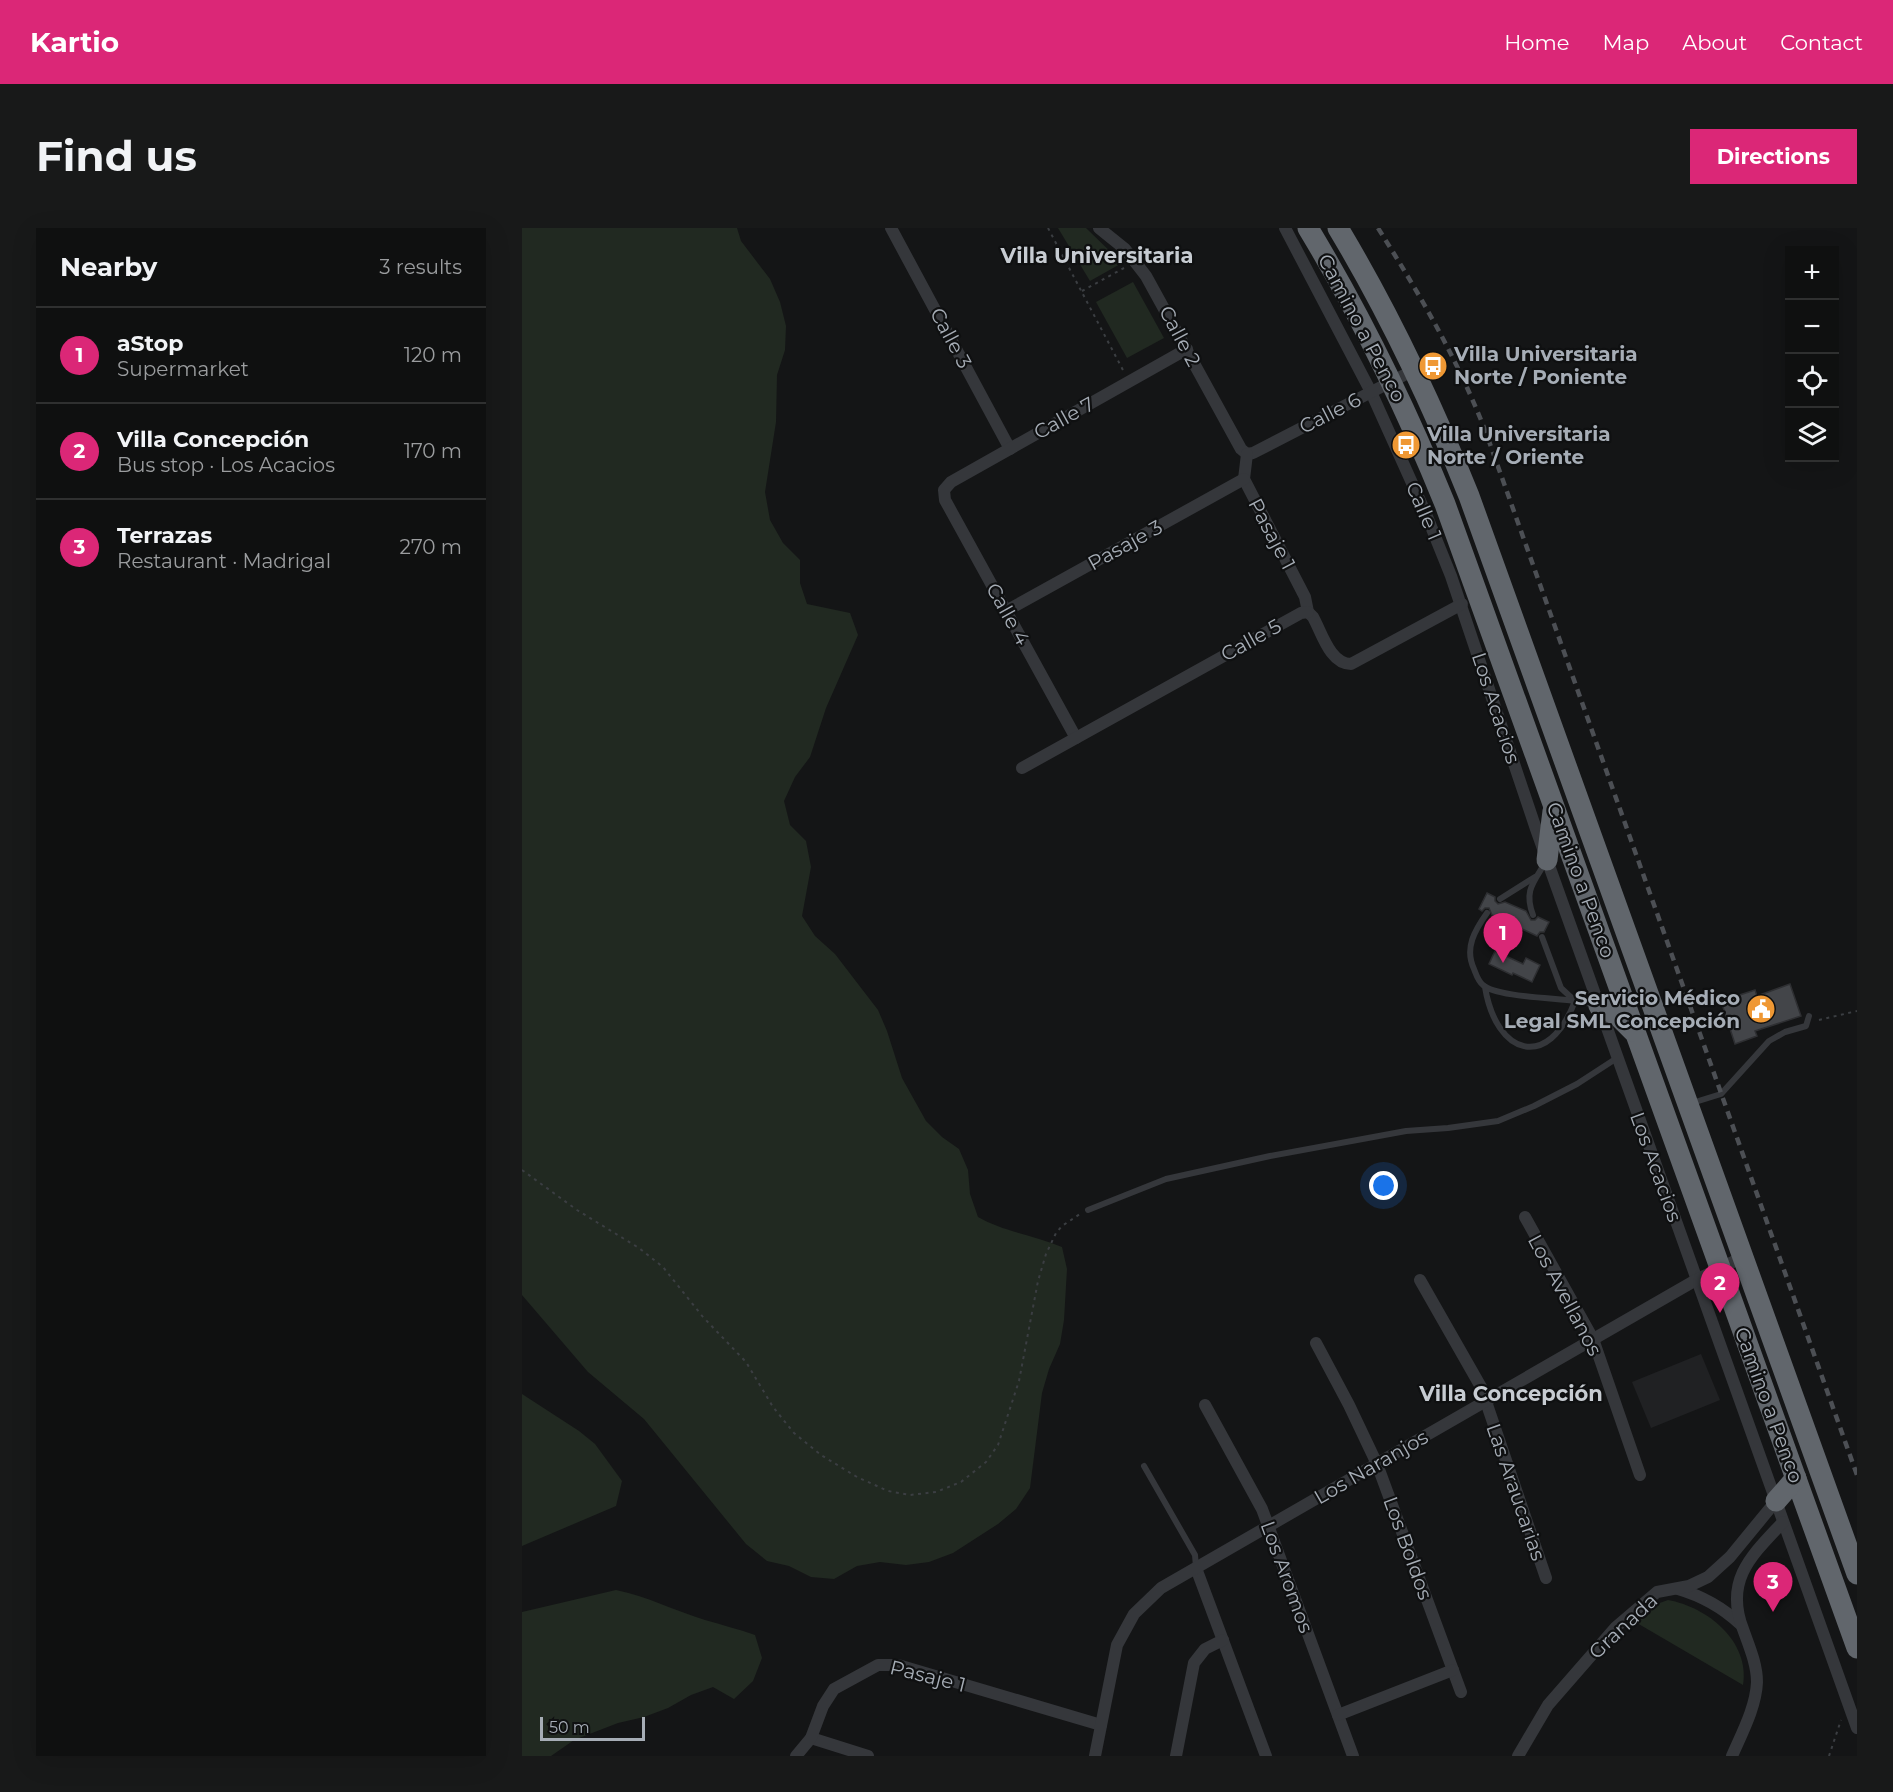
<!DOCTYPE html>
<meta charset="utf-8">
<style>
body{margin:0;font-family:Montserrat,sans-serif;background:#181919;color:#f1f3f6}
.controls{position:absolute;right:18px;top:18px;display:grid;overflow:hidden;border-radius:0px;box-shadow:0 6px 24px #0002}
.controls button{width:54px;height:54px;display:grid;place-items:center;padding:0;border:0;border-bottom:2px solid #2f3030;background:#0f1010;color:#f1f3f6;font:30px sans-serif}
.scale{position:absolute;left:18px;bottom:15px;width:105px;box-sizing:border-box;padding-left:6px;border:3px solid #a6adb6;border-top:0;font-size:16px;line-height:21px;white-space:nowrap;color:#a6adb6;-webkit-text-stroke:4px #0f1011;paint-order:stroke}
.you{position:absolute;left:862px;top:958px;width:21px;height:21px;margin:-15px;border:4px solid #fff;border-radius:50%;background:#1a73e8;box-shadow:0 0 0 9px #1a73e833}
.badge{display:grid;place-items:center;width:39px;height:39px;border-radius:50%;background:#db2777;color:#fff;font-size:20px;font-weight:700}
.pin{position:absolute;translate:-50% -50px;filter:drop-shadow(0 2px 3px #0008)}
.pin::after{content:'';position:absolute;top:32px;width:21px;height:18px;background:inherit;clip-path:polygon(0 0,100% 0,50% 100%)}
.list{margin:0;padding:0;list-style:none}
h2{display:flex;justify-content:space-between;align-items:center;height:78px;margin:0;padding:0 24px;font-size:26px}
h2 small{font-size:20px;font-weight:400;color:#9b9d9f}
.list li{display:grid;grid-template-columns:39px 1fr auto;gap:18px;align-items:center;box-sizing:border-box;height:96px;padding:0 24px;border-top:2px solid #2f3030}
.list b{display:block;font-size:22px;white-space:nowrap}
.list p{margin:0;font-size:20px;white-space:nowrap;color:#9b9d9f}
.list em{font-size:20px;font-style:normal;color:#9b9d9f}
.icon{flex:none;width:33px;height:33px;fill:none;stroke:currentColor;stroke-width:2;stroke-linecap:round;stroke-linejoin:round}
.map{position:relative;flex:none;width:1335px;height:1528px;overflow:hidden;border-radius:0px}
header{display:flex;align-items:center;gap:36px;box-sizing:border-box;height:84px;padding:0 30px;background:#db2777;color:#fff}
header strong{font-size:28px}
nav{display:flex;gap:33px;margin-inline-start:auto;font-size:21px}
.intro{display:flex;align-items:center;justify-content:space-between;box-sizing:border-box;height:144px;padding:0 36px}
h1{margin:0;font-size:42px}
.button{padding:15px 27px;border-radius:0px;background:#db2777;color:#fff;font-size:21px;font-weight:700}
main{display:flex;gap:36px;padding:0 36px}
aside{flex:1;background:#0f1010;border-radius:0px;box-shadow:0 6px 24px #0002}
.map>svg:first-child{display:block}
.built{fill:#202123}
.green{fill:#212921}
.building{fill:#434549;stroke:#2e2f32;stroke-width:1.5}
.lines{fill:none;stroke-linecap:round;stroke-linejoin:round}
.path{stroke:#3b3e42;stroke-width:2;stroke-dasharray:3 4.5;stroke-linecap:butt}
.lane{stroke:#35373b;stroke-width:6}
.street{stroke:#35373b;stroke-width:12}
.highway{stroke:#61666c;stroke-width:21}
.rail{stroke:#4c4f54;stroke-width:4.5;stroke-dasharray:8 6;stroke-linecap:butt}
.labels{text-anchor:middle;stroke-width:4.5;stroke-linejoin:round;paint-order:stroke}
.street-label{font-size:20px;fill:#a6adb6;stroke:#0f1011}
.poi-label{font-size:20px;font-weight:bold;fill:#a6adb6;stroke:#0f1011;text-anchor:start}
.neighbourhood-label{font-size:21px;font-weight:bold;fill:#c7ccd2;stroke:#0f1011}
</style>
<header>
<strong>Kartio</strong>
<nav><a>Home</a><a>Map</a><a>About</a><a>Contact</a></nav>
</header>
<div class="intro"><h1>Find us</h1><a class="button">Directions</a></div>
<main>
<aside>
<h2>Nearby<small>3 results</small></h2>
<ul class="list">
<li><span class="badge">1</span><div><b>aStop</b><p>Supermarket</p></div><em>120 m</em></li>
<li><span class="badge">2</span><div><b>Villa Concepción</b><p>Bus stop · Los Acacios</p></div><em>170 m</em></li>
<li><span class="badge">3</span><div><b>Terrazas</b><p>Restaurant · Madrigal</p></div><em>270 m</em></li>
</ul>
</aside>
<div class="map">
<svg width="1335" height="1528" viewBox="0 0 1335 1528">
<rect width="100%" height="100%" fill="#141516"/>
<path class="built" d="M1179,1126L1198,1172L1129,1200L1110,1154Z"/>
<g class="green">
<path d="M0,0H215L219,13L248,51L258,74L264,98L263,122L255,147L254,194L243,264L248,292L261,315L278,332V355L285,376L328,385L336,407L304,480L288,529L273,549L262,573L268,597L284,613L289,639L280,688L293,708L313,726L356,782L365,803L380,850L404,893L420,909L437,921L446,942L448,966L456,989C482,1004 512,1007 540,1019L545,1041L542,1092L538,1116L527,1141L520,1165L508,1260L494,1281L476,1296L431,1325L407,1334L384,1337L358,1334L335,1338L312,1351L289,1349L267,1338L245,1333L224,1316L122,1191L66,1144L0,1067Z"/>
<path d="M536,0H564L600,35L568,53Z"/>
<path d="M611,54L642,110L605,130L574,74Z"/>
<path d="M0,1166L57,1203L73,1216L100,1253L94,1278L0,1318Z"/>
<path d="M94,1362C125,1368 153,1383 183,1392C200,1397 216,1401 233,1407L240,1430L231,1453L212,1471L191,1459L169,1467L146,1480L122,1489L96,1495L52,1512L29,1528H0V1384Z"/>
<path d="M1146,1372C1185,1379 1228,1413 1221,1457L1115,1395L1135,1376Z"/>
</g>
<g class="building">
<path d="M965,665L973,669V673L976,676L983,674L1004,683L1009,692H1013L1016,689L1027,694L1022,704H1018L1015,708L970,687L967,680H963L960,683L957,681Z"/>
<path d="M973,723L1001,736L1004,730L1018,737L1010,754L991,745L990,747L967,736Z"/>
<path d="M1268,756L1279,788L1233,803L1235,808L1213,816L1199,773L1233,762L1235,768Z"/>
</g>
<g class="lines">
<g class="path">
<path d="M526,0L602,144"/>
<path d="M560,63L602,40"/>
<path d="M1297,792L1335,783"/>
<path d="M0,942L55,982L117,1020L141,1039L181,1089L224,1134L251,1179L272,1205L299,1227L335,1249L366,1263L388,1267L414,1264L439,1254L464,1234L476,1217L497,1153L516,1053L524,1026L534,1005L540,998L558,986"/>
<path d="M1307,1528L1319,1492"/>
</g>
<g class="lane">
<path d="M978,671L1013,649"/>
<path d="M1011,687C1002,663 1011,655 1023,635"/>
<path d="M1020,709L1039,760L1053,773L1075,777"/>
<path d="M963,759C974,827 1026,844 1053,773C1034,770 974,769 961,757C956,753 954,746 952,741C942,720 953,702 965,685"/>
<path d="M1170,875L1199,866L1247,813L1263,804L1284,798L1287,788"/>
<path d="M566,982L644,951L748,928L884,903L926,900L976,893L1012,878L1055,856L1095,830"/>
<path d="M622,1238L673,1327L674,1339"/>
</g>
<g class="street">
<path d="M369,0L488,221"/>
<path d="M577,0L603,21L624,48L719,221L725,226"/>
<path d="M763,0L849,164L904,286L929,348L1014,601L1335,1500"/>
<path d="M725,226L731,225L892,142"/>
<path d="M725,226L722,251L783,369L786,384"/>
<path d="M484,383L722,251"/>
<path d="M786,384L791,389C800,405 808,436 829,436L940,376"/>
<path d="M554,510L423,272L422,262L429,254L665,121"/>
<path d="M500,540L779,385L786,384"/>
<path d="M1003,989L1071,1111L1118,1247"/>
<path d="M898,1052L959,1159L1024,1350"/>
<path d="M794,1115L827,1177L855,1236L939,1464"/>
<path d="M683,1177L740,1281L831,1528"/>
<path d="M674,1340L744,1528"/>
<path d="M1156,1361C1180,1368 1200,1379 1218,1396"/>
<path d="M816,1487L931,1442"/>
<path d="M289,1510L346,1528"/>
<path d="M274,1528L289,1510L301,1478L312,1461L356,1437H376L579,1497"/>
<path d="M573,1528L595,1417L612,1386L639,1360L1174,1052L1221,1029"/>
<path d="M654,1528L672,1435L683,1421L701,1412"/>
<path d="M996,1528L1026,1477L1094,1399L1135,1364L1167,1358L1186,1349L1208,1329L1254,1273"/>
<path d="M1210,1528C1220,1505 1234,1479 1235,1454C1235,1436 1227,1418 1221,1401C1202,1352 1230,1327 1261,1294"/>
</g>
<g class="highway">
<path d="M786,0C839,88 884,180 923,276L1335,1420"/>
<path d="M816,0C867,85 910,176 947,268L1335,1346"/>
<path d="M1025,632L1031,583"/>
<path d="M1077,778L1096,788L1111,803"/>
<path d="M1254,1273L1274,1250"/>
</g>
<path class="rail" d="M856,0C898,67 934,128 963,202L1335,1247"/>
</g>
<defs>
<g id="bus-disc" transform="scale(1.5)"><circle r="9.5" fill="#ef9834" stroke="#0f1011"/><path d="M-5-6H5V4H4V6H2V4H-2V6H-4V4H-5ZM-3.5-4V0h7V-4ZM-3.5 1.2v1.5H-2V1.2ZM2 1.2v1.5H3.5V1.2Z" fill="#fff"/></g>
<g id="civic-disc" transform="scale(1.5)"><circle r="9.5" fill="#ef9834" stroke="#0f1011"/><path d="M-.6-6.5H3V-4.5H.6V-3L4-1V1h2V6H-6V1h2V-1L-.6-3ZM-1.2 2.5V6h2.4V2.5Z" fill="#fff"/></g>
</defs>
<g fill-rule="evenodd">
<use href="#bus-disc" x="911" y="138"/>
<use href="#bus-disc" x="884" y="217"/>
<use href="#civic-disc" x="1239" y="781"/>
</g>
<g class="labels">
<g class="street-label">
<text transform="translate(840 100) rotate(62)" y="7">Camino a Penco</text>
<text transform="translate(658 108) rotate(62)" y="7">Calle 2</text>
<text transform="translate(429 110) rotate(62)" y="7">Calle 3</text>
<text transform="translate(808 185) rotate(-27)" y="7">Calle 6</text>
<text transform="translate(542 190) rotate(-29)" y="7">Calle 7</text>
<text transform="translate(902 283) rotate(67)" y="7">Calle 1</text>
<text transform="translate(750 306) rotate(62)" y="7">Pasaje 1</text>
<text transform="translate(603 317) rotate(-29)" y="7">Pasaje 3</text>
<text transform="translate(486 386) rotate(61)" y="7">Calle 4</text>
<text transform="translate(729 412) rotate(-29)" y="7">Calle 5</text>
<text transform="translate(974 480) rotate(72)" y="7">Los Acacios</text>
<text transform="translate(1059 652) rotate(70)" y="7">Camino a Penco</text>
<text transform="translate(1134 939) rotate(70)" y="7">Los Acacios</text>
<text transform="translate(1043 1067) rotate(62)" y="7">Los Avellanos</text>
<text transform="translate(1247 1177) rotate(70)" y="7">Camino a Penco</text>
<text transform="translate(849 1239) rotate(-30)" y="7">Los Naranjos</text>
<text transform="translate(994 1264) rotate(71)" y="7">Las Araucarias</text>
<text transform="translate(886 1320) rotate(70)" y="7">Los Boldos</text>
<text transform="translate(765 1349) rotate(70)" y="7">Los Aromos</text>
<text transform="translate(1101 1398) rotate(-43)" y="7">Granada</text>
<text transform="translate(406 1448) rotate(14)" y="7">Pasaje 1</text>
</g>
<g class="poi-label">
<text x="932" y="133">Villa Universitaria<tspan x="932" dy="23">Norte / Poniente</tspan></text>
<text x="905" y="213">Villa Universitaria<tspan x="905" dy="23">Norte / Oriente</tspan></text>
<text x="1218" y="777" text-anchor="end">Servicio Médico<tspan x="1218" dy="23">Legal SML Concepción</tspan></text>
</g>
<g class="neighbourhood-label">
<text x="575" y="35">Villa Universitaria</text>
<text x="989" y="1173">Villa Concepción</text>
</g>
</g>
</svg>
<div class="controls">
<button>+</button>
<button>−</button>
<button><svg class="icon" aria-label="locate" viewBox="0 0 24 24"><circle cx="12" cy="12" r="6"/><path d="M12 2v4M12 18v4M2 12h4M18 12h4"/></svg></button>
<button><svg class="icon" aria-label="layers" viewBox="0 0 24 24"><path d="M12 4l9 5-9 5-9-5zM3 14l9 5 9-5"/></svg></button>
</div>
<div class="scale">50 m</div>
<div class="you"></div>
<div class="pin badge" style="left:981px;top:735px">1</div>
<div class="pin badge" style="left:1198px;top:1085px">2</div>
<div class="pin badge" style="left:1251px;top:1384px">3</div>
</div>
</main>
